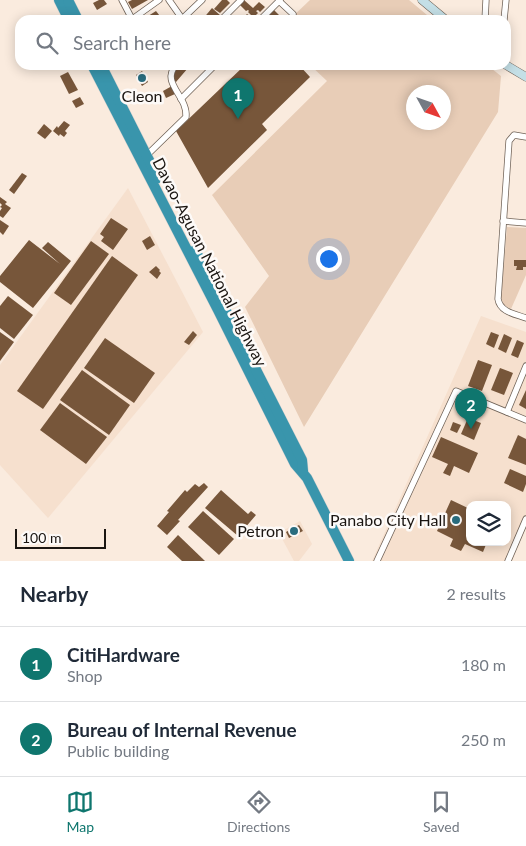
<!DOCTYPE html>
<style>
body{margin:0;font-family:Lato,sans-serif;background:#f6f6f7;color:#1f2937}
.controls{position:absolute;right:15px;bottom:15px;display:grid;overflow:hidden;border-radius:10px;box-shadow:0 2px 12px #0003}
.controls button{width:45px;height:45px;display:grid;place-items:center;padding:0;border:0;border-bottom:1px solid #e0e1e3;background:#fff;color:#1f2937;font:25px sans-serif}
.compass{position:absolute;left:406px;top:85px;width:45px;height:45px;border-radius:50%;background:#fff;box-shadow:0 2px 12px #0003;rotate:130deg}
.scale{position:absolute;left:15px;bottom:12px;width:91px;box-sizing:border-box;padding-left:5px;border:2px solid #1a1511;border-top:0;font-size:14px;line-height:18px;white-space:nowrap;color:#1a1511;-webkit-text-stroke:4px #fdfaf8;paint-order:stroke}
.you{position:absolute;left:328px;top:258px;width:18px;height:18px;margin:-12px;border:4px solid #fff;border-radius:50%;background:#1a73e8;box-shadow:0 0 0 8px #1a73e833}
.badge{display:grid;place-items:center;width:32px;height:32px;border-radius:50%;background:#0f766e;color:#fff;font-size:16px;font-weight:700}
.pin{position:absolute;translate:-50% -41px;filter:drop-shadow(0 1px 2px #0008)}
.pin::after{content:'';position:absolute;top:26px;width:18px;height:15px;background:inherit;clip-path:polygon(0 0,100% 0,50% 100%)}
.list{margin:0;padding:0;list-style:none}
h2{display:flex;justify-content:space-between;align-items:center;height:65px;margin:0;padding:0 20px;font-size:21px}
h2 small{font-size:16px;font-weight:400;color:#747a83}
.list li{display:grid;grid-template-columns:32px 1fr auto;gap:15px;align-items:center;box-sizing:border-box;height:75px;padding:0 20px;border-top:1px solid #e0e1e3}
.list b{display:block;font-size:19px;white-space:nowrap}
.list p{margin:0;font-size:16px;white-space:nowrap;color:#747a83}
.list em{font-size:16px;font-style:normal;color:#747a83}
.icon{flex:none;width:28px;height:28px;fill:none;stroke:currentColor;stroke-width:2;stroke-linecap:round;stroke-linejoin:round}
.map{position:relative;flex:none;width:526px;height:561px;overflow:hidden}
.search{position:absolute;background:#fff;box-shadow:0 2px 12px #0003;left:15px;right:15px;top:15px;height:55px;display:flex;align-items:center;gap:12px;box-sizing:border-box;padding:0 18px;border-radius:15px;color:#747a83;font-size:19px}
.sheet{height:215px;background:#fff}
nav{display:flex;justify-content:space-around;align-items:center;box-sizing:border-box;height:70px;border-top:1px solid #e0e1e3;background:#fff;font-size:14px;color:#747a83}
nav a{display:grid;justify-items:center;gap:2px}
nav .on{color:#0f766e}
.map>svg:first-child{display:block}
.built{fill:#f6e0ce;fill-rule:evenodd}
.green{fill:#e8cdb7;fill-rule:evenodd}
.building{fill:#77563a}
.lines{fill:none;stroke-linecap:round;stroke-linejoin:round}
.street-casing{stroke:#6f6257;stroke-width:7}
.secondary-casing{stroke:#6f6257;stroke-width:9}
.highway-casing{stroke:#d1d0cf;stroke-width:11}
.street{stroke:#fff;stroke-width:5.5}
.secondary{stroke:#c4dfe6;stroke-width:8}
.highway{stroke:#3995ac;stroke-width:10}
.poi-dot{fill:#296c7e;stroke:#fdfaf8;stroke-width:2}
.labels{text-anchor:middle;stroke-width:5;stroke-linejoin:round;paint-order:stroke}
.poi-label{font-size:16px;fill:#1a1511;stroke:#fdfaf8;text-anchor:end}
.street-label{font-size:16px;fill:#1a1511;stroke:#fdfaf8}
</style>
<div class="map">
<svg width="526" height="561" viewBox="0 0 526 561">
<rect width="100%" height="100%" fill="#faebde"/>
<g class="built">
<path d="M128,188L203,332L48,518L0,465V365Z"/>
<path d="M481,316L526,332V527L512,561H372ZM470,505H507V542H470Z"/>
<path d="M300,521L312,544L299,561H294L279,533Z"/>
</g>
<g class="green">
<path d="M310,0H409L433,20H289Z"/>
<path d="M310,65H487L501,76L498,112L304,427L245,307L269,276L212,195L327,81ZM414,92H444V122H414Z"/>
<path d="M507,227L526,228V275L511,309L504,305L501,298Z"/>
</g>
<g class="building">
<path d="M99,0H104L107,4L97,10L93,3Z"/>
<path d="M132,0H148L132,9L128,2Z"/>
<path d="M222,0H227L230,3L220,13L214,9Z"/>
<path d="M244,0L253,8L259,2L265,7L260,12L258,10L256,11L258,13L253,18L255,20L242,19L247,14L251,17L252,16L248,12L249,11L248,10L246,11L240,5Z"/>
<path d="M212,8L221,16L217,20H202Z"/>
<path d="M274,10L279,15L274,20H267L269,18L267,17Z"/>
<path d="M156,11L163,20H142Z"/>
<path d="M180,65H184L188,68L176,82L172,79L174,75L173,74Z"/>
<path d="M245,65H299L310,77L262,124L267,130L208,188L176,131Z"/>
<path d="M142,71L148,82L142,86L136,75Z"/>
<path d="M68,72L78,90L69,94L60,76Z"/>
<path d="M172,86L175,94L166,98L163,91Z"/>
<path d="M80,97L84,104L76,108L72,101Z"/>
<path d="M64,121L70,125L65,131L67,133L64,137L60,134L59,136L53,131L57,126L58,128Z"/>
<path d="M44,124L52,131L45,139L37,133Z"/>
<path d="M22,173L27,176L14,194L9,190Z"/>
<path d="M0,197L7,202L5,204L11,208L3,218L0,216V211L2,208L0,207L2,205L0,203Z"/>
<path d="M111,218L128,229L113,250L101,241L104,237L100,234Z"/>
<path d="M0,220L9,226L3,235L0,232Z"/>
<path d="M150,236L155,245L147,250L142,241Z"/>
<path d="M29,240L60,264L42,248L48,242L71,261L33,308L0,282V276Z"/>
<path d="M91,241L109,254L71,305L54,293Z"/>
<path d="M112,256L138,275L43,409L17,391Z"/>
<path d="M514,260H526V267H523V270H516L517,266H514Z"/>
<path d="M156,266L160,270L159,271L161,273L157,279L149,272Z"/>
<path d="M8,296L33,315L14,339L0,328V306Z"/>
<path d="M193,331L197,335L189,345L184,342Z"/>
<path d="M0,332L14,342L0,361Z"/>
<path d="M491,332L499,335L494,348L486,344Z"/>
<path d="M504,334L512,338L506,353L498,349Z"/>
<path d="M105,338L155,373L134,403L84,368Z"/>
<path d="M517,340L524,343L518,358L511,355Z"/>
<path d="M478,360L492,365L482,391L468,386Z"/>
<path d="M500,368L513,373L504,395L491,390Z"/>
<path d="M82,370L130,405L109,435L60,400Z"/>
<path d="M526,390V409L519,405Z"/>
<path d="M60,403L107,437L86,464L40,430Z"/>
<path d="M468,418L481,423L474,440L461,434Z"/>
<path d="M453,422L461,425L457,433L450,430Z"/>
<path d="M518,435L526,439V465L508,458Z"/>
<path d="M441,437L478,453L469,473L454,466L450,476L443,473L448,464L432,457Z"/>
<path d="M510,469L526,476V484L523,492L504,483Z"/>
<path d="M204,483L208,487L178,520L180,521L167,535L157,526L169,512L167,511L185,490L187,492L195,484L199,487Z"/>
<path d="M221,490L248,514L251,511L256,515L238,536L205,508Z"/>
<path d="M451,500L470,509V542H487L483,552L465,544L461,551L450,546L453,539L437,531Z"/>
<path d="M203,511L234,539L219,555L188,527Z"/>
<path d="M299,525L303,531L289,538L286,532Z"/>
<path d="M178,535L205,561H182L167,547Z"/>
</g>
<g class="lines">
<g class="street-casing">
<g id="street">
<path d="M122,0L132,19"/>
<path d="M169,0L183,20"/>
<path d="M279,1L293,14"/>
<path d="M182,19L202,0"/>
<path d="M131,20L159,0"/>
<path d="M221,20L241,0"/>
<path d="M260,20L280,0"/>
<path d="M485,20L486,0"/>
<path d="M504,20L506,0"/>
<path d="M181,99L215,65"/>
<path d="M526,137L514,135L509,141L498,299C500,312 515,314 526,318"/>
<path d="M147,155L186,117C188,96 160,83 176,65"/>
<path d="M503,221L526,223"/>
<path d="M507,412L526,366"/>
<path d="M377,561L456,391L526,420"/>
<path d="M508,561L526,519"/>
</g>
</g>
<g class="secondary-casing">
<g id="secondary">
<path d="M422,0L446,20"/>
<path d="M506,65L526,77"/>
</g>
</g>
<g class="highway-casing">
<g id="highway">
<path d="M59,0L69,20"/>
<path d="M68,0L78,20"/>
<path d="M92,65L218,310L295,464L307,478L349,561"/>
<path d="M101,65L158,178"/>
<path d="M195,250L302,460L303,471"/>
</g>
</g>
<use href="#street" class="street"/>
<use href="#secondary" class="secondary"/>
<use href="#highway" class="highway"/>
</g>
<g class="poi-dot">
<circle cx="142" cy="78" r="5"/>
<circle cx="456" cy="520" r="5"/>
<circle cx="294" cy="531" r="5"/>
</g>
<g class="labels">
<g class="poi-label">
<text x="142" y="102" text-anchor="middle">Cleon</text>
<text x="446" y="526">Panabo City Hall</text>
<text x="284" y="537">Petron</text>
</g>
<g class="street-label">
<text transform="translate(210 262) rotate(63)" y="6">Davao-Agusan National Highway</text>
</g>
</g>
</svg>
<div class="controls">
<button><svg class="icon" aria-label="layers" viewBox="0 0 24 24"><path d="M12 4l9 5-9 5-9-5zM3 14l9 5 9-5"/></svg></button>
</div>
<svg class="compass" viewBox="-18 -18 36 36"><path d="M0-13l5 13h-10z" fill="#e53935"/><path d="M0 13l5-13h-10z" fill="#747a83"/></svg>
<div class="scale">100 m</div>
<div class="you"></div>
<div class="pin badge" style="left:238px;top:119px">1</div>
<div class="pin badge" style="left:471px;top:429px">2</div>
<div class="search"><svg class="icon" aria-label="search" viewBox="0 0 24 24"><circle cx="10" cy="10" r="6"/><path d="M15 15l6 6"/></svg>Search here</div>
</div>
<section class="sheet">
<h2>Nearby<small>2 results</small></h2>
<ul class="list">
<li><span class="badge">1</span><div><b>CitiHardware</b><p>Shop</p></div><em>180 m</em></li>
<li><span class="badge">2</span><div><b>Bureau of Internal Revenue</b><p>Public building</p></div><em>250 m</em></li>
</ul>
</section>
<nav>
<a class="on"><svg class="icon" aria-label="map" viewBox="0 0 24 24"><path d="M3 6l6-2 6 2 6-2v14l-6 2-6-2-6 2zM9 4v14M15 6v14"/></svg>Map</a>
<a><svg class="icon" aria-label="directions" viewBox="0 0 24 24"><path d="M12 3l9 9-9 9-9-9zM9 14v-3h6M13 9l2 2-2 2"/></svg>Directions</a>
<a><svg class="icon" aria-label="saved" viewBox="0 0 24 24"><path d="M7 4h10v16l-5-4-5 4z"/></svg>Saved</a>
</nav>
